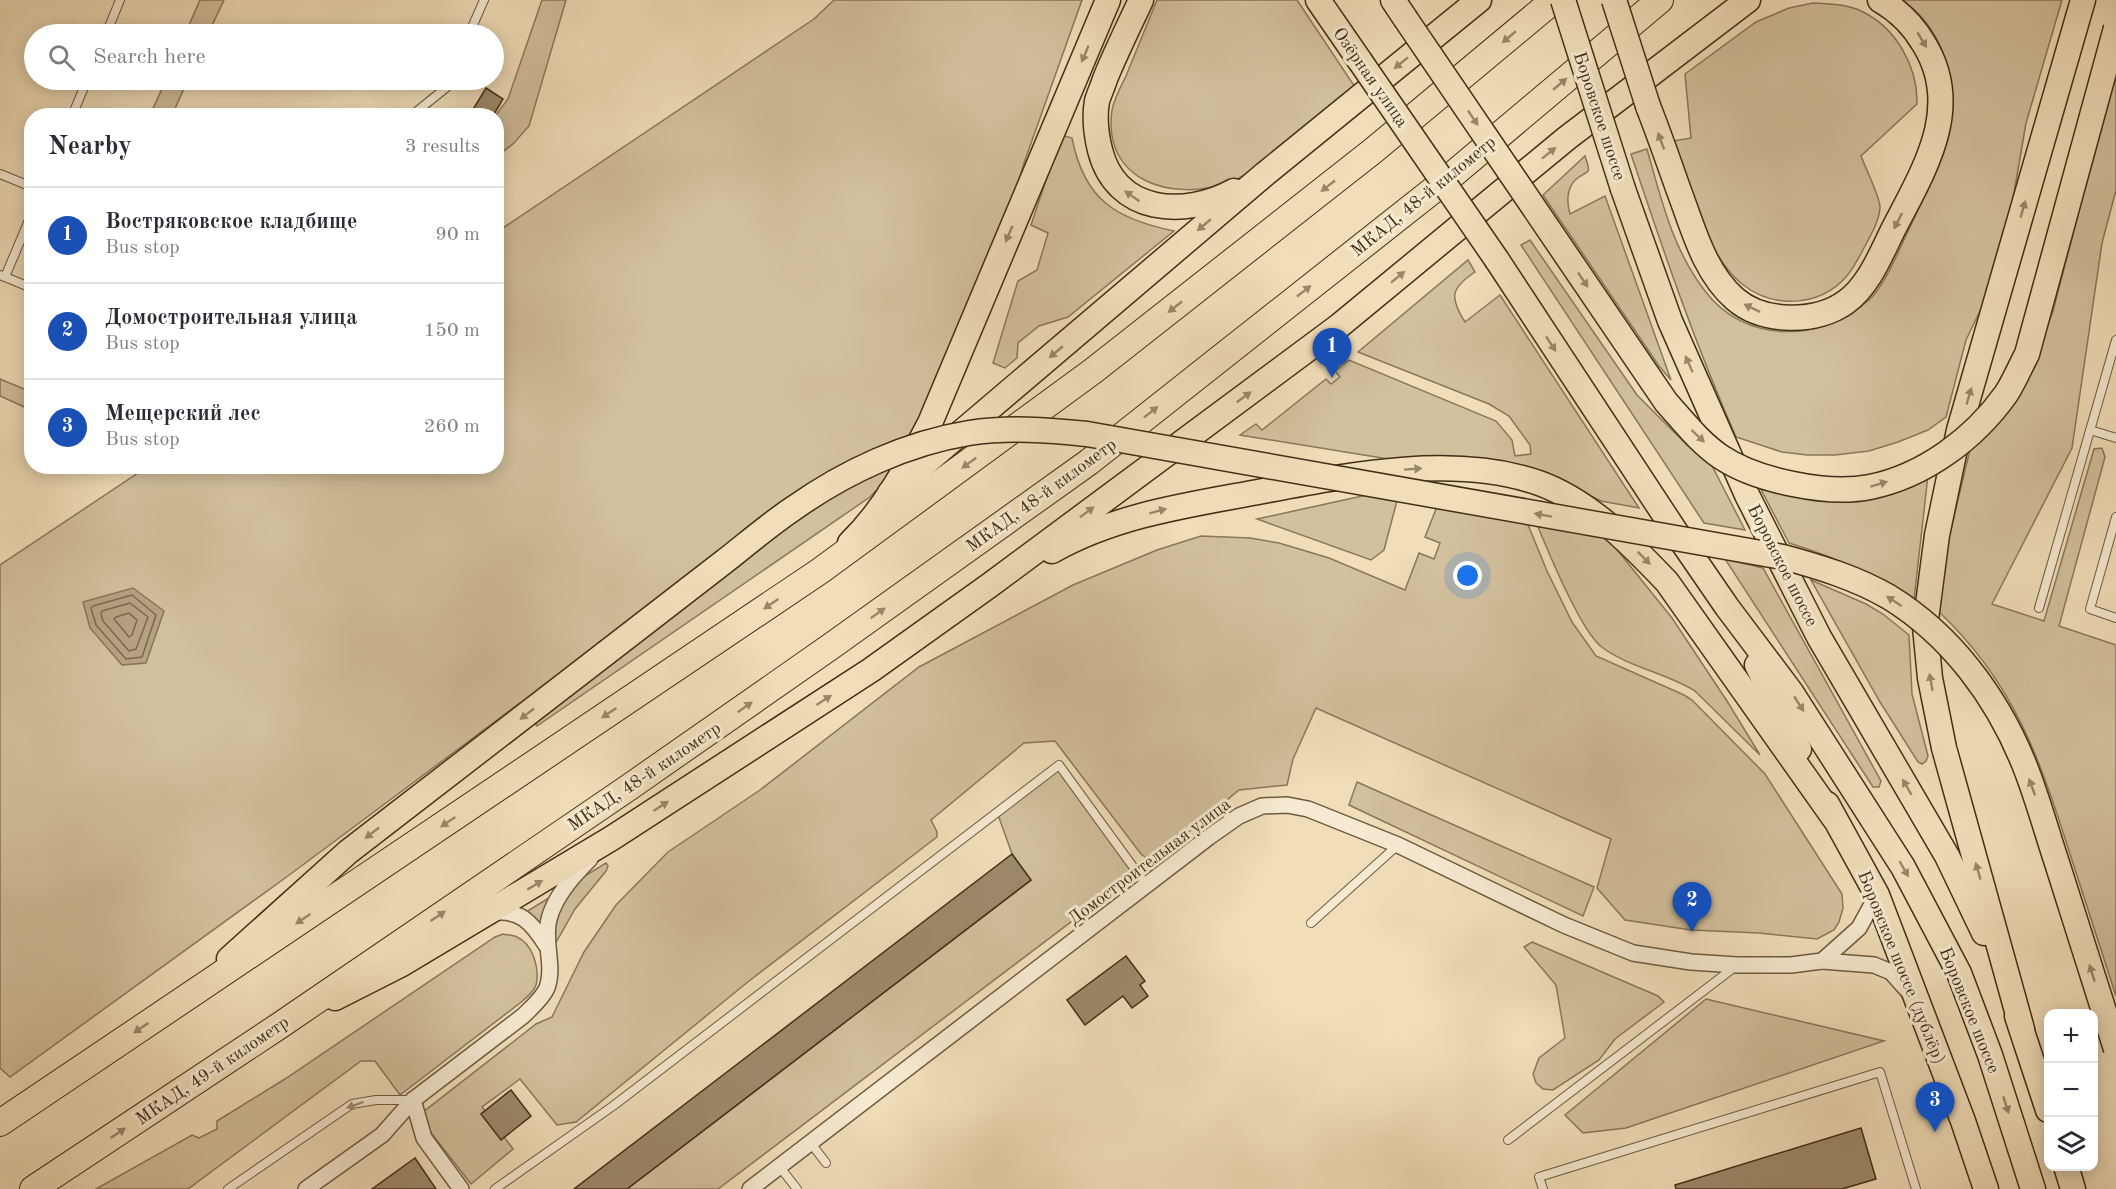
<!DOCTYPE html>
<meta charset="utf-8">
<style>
body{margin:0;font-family:"Old Standard TT",serif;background:#f2f2f3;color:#2b2b33}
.controls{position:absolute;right:18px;bottom:18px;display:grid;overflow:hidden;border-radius:12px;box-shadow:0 3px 15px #0003}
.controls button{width:54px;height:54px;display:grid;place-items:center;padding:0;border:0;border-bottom:2px solid #e1e1e2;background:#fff;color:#2b2b33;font:30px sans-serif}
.you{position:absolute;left:1468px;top:576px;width:21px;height:21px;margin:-15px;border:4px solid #fff;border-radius:50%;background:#1a73e8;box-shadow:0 0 0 9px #1a73e833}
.badge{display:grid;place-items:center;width:39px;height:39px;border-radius:50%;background:#8f2418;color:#fff;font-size:20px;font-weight:700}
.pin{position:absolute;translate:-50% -50px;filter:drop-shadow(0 2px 3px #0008)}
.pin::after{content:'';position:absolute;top:32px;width:21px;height:18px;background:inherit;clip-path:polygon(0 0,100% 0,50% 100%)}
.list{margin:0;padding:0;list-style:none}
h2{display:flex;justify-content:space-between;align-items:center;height:78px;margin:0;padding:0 24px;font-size:26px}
h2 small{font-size:20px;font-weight:400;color:#7c7c81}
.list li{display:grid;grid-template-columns:39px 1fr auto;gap:18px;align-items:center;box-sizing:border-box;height:96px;padding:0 24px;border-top:2px solid #e1e1e2}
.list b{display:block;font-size:22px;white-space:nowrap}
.list p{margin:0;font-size:20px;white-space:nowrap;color:#7c7c81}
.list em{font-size:20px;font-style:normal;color:#7c7c81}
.icon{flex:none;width:33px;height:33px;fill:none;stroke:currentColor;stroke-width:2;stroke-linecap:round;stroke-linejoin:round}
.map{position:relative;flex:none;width:2116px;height:1189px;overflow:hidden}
.search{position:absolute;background:#fff;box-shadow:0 3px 15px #0003;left:24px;top:24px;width:480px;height:66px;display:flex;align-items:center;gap:15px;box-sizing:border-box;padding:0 21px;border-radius:33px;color:#7c7c81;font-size:22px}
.panel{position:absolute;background:#fff;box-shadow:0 3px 15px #0003;left:24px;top:108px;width:480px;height:366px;border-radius:24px}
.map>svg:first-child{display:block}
.green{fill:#d3c09d;stroke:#8a775a;stroke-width:1.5}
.water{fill:#b6a282;stroke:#887457;stroke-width:1.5}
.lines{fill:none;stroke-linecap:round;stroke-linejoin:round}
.shore{stroke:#7c684c;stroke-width:1.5}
.building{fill:#9d8a6b;stroke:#422e16;stroke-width:1.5}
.service-casing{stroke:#6e5a3f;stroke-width:10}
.minor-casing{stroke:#6e5a3f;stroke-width:18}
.primary-casing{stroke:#422e16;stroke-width:27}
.trunk-casing{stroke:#422e16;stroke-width:28}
.service{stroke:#f6ead2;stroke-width:8}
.minor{stroke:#f6ead2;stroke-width:15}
.primary{stroke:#f1deb9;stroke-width:24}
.trunk{stroke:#f1deb9;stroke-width:26}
.primary-bridge-casing{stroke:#422e16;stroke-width:27;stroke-linecap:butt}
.primary-bridge{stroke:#f1deb9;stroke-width:24}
.oneway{fill:#9a8668}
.oneway2{fill:#9c8c74}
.labels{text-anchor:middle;stroke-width:6;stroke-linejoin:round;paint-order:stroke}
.street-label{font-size:18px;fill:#422e16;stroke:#f6ead2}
</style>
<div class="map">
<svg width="2116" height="1189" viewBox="0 0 2116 1189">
<rect width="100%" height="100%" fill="#f1deb9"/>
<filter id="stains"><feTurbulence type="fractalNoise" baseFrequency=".00333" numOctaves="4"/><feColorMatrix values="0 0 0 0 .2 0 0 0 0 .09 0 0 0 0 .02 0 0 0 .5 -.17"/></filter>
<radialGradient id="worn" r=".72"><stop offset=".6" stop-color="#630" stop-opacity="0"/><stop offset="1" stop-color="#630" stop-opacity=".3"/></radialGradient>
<g class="green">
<path d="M200,0H224L208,34H185Z"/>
<path d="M542,0H566L529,126L513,144L497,156L496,115L508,99Z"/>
<path d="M834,0H1082L1024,163L967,366L902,464L870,497L537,726L520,703L292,873L10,1077L0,1068V565L147,467L496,466L497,232L814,19Z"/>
<path d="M1157,0H1297L1355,87C1330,107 1305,127 1281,147C1265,159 1247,176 1228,183C1171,202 1102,181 1112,110C1114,99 1121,86 1126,76C1136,51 1147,25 1157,0Z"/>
<path d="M1902,0H2062L2026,123L2014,193L1994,282L1966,340L1946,417L1928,430L1898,442L1869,451L1835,455H1807L1782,452L1736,437C1695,344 1663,250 1631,154L1647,149C1661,199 1673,250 1705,291C1745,344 1821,343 1869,300C1885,286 1901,245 1911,225C1922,201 1936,176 1944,151C1962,99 1950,33 1902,0Z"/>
<path d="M1813,3C1830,4 1848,4 1863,12C1896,28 1918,67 1917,104L1861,156C1865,167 1881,199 1880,208C1879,221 1871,235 1865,246C1859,257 1854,268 1846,277C1819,307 1773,309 1742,284C1705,254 1689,186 1673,141L1691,138L1685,74L1756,22L1789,8Z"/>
<path d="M2116,68V190L2102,243L2072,448L1992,604L2044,621L2094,449L2102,448L2105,457L2059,626L2116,645V996C2101,950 2086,903 2071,857C2040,760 2015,683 1938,611L1949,538L1973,437L2036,357L2053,311Z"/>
<path d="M166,80H188L172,115H150Z"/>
<path d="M1061,135L1072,138C1084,200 1116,219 1174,231L1068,317L1039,326L1018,343L1017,358L1005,368L993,363L1018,281L1037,270L1048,233L1031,225Z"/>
<path d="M1585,156C1586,160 1590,168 1588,171C1588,172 1580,176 1579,177C1567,185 1566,200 1570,214L1605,196L1671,380L1659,366L1543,195Z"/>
<path d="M1530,240L1637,395L1688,446L1708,458L1745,530L1704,523L1521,245Z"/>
<path d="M1468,260L1475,272C1451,288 1449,297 1465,322L1500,295L1639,508L1601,501L1565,483L1419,464L1240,435L1256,424L1262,430L1326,379L1331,384L1340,377L1335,371L1349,360L1496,421L1512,440L1515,456L1531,454L1530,445L1509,416L1489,404L1358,352Z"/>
<path d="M0,379L31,392V410L0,396Z"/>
<path d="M1929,466L1914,600C1875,574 1834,557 1789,543L1756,480L1814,491Z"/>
<path d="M1376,493L1398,497L1384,550L1371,560L1257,519Z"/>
<path d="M1438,504L1526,520L1547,571L1572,622L1596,656L1684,695L1692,700L1765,774L1842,894L1843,908L1839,922L1834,930L1817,939L1759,933L1691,930L1625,920L1597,888L1611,839L1316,708L1293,759L1287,785L1239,790L1156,859H1148L1141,854L1055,741L1024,743L931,820L937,832V837L749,981L576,1122L557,1125L520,1079L482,1107L513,1149L471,1184L418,1116L536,1024L552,1017L584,952L616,905L668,852L760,790L919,667L1073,585L1157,550L1201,536L1250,538L1279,543L1329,558L1405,590L1419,553L1434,559L1440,543L1425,537Z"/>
<path d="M1536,522L1606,536L1672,618L1727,701L1760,755L1695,691C1666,673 1631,668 1603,648C1582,634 1547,549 1536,522Z"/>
<path d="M1725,559L1763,568L1881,781L1879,787H1873Z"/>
<path d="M1811,580L1866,604L1883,614L1909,635L1912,694L1928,756L1926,761L1922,764L1918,762L1880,702Z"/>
<path d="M1059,765L1137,872L718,1189H627L1031,880L1012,854L997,812Z"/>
<path d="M1357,782L1594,887L1583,916L1349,805Z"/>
<path d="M606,863L608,866L606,871L575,909L554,946L526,912Z"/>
<path d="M503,934C507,935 513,935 517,937C533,944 540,969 536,985C534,992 526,998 520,1003L400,1095L375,1061H361L188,1189H96L192,1135L199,1138L217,1129V1121L285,1079L495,937Z"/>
<path d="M1532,942L1658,996L1664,1002L1615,1039L1599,1060L1553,1090L1543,1089L1536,1083L1533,1074L1539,1058L1565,1038L1556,985L1524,947Z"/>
<path d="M1706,999L1884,1041L1626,1128L1583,1133L1565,1115Z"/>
</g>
<path class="water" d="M133,588L164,611L146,663L122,665L90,628L83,602Z"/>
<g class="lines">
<g class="shore">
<path d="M132,595L156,615L142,657L126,659L96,625L91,608L93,606Z"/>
<path d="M130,603L148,617L136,649L129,651L103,621L101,614L102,611Z"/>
<path d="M129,613L137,620L132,635L129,637L114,619L116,617Z"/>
</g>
</g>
<g class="building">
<path d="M486,88L503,99L493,116H469Z"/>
<path d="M1012,854L1031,880L627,1189H574Z"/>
<path d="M1126,956L1145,981L1140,985L1148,996L1132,1008L1123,996L1085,1025L1067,1000Z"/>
<path d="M511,1090L531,1116L501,1140L481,1114Z"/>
<path d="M1861,1128L1876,1179L1842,1189H1676L1675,1185Z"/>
<path d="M415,1158L436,1189H372Z"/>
</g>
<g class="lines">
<g class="service-casing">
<g id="service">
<path d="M106,34L120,0"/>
<path d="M469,34L484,0"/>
<path d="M72,116L87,80"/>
<path d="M411,116L447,87L450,80"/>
<path d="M0,174L32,187"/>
<path d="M0,275L32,288"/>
<path d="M5,277L32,213"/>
<path d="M2090,430L2116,438"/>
<path d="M2116,517L2090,609L2116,618"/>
<path d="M2039,608L2116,340"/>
<path d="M1311,923L1398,845"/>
<path d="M1508,1140L1736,966"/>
<path d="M810,1142L826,1163"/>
<path d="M779,1166L797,1189"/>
<path d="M228,1189L352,1104L376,1100H411"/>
<path d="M495,1189L613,1106L1059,765L1147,886"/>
<path d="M1543,1189L1539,1177L1880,1072L1916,1189"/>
</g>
</g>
<g class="minor-casing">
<g id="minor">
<path d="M491,913C520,908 532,923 546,945"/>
<path d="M1822,961L1874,965L1891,972L1908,991"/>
<path d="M413,1100L424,1138L461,1189"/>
<path d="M306,1189L382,1135L413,1100L523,1016C531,1008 542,999 547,988C555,966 543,942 549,919C555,896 573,876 590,859"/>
<path d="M750,1189L1209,837L1239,816L1262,806L1287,805L1308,809L1398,845L1564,925L1633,953L1691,962L1737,965H1791L1822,961L1859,928L1877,895"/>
</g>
</g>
<g class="primary-casing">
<g id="primary">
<path d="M1141,0C1129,26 1116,52 1105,79C1103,86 1099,94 1097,101C1094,118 1096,134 1100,150C1116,214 1184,218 1234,191"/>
<path d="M1318,0L1360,61"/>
<path d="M1393,0L1405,18"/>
<path d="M1648,106C1659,134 1669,163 1679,191C1693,228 1704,272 1735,299C1764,324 1817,323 1846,302C1870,285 1882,251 1895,226C1925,168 1963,107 1924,44C1913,25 1899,11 1880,0"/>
<path d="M1623,189L1670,321L1747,495L1819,637L1947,856L1984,933"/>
<path d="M1497,260L1683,543L1727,607L1791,692L1903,867L1959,973L1990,1055L2033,1189"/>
<path d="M890,493L1265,174L1479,0"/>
<path d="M850,543C885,509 908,465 930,423L1108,0"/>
<path d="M1052,551C1112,517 1181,506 1247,494C1338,477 1450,452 1539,483C1589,501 1631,544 1667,582L1834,818"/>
<path d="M1757,665L1799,749"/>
<path d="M1827,804L1877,895L1963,1121L1986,1189"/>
<path d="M229,959L348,852L606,653"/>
<path d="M335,998L402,964L612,838L871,670L990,585L1339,326L1567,138L1748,0"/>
<path d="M2017,1016L2048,1110"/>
<path d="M2022,1029L1944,748L1930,678L1925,627L1937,535L1959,430L2083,0"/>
<path d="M2066,1166L2073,1189"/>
</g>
</g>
<g class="trunk-casing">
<g id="trunk">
<path d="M0,1123L820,571L1093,371L1374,150L1554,0"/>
<path d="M33,1189L279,1026L628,788L830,647L1089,462L1451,176L1660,0"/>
</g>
</g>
<use href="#service" class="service"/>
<use href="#minor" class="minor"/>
<use href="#primary" class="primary"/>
<use href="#trunk" class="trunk"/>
<g class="primary-bridge-casing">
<g id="primary-bridge">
<path d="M1563,0L1623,189"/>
<path d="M1614,0L1648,106"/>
<path d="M1405,18L1666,402C1683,421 1700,443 1721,457C1742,471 1768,479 1793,484C1817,489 1845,492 1870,487C1924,476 1974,439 2006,394C2014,382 2020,367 2027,354L2116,28"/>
<path d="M1360,61L1497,260"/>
<path d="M606,653C646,622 686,591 725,561C748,543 770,524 794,508C845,472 907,443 969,433C1008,427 1048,430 1087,434L1783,557C1820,567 1856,578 1889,597C1951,635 1997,697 2024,764C2037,796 2046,830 2057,863C2077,925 2096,987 2116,1049"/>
</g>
</g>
<use href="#primary-bridge" class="primary-bridge"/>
</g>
<defs><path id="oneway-solid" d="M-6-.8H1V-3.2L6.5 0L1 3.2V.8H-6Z" transform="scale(1.5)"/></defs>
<g class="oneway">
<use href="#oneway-solid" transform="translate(1509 37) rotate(140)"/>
<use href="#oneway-solid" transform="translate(1922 40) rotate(59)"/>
<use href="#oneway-solid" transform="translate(1085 54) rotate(113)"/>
<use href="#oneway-solid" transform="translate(1401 63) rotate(141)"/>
<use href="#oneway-solid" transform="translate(1560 84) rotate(-40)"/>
<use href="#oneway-solid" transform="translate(1473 118) rotate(56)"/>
<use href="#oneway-solid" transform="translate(1661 141) rotate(-110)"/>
<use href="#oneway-solid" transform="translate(1549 153) rotate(-39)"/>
<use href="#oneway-solid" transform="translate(1328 186) rotate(142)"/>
<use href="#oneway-solid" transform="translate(1132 196) rotate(-145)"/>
<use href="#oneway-solid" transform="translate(2023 209) rotate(-74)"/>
<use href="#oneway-solid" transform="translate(1898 221) rotate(117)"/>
<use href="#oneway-solid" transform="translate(1204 225) rotate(140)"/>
<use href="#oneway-solid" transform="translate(1009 234) rotate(113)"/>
<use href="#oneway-solid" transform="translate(1398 277) rotate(-39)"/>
<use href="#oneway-solid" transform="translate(1583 280) rotate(56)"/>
<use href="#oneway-solid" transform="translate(1304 291) rotate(-38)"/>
<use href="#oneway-solid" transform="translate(1175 307) rotate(142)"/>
<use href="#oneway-solid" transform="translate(1752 308) rotate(-154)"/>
<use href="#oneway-solid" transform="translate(1551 344) rotate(57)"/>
<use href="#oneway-solid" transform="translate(1056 352) rotate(140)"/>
<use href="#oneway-solid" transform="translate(1689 364) rotate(-114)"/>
<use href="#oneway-solid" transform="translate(1969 396) rotate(-74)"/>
<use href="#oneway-solid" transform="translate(1244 397) rotate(-36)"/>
<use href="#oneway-solid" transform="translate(1151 412) rotate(-38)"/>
<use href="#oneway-solid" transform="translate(1698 436) rotate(43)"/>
<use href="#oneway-solid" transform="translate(969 463) rotate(144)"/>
<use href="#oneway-solid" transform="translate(1413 469) rotate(-4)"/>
<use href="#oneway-solid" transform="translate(1879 484) rotate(-17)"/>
<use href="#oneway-solid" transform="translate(1158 511) rotate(-15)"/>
<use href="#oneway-solid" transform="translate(1087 512) rotate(-37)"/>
<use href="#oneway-solid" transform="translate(1543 515) rotate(-170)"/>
<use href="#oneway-solid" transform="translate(1644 558) rotate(45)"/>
<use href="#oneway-solid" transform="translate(1894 601) rotate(-147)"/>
<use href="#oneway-solid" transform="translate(771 604) rotate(146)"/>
<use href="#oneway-solid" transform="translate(878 613) rotate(-35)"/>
<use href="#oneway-solid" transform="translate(1931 682) rotate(-100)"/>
<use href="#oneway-solid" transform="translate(824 700) rotate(-33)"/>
<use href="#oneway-solid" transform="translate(1799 704) rotate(57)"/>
<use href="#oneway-solid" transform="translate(745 707) rotate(-35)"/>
<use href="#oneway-solid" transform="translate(609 713) rotate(146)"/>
<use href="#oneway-solid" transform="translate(527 714) rotate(142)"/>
<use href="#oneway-solid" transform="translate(1907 787) rotate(-120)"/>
<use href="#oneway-solid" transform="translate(2032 787) rotate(-110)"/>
<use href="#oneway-solid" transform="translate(661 806) rotate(-33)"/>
<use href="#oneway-solid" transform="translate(448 822) rotate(146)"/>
<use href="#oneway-solid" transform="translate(372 833) rotate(142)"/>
<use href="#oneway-solid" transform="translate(1904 869) rotate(60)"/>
<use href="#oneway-solid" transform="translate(1978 871) rotate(-106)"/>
<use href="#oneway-solid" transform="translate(535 885) rotate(-31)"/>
<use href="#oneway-solid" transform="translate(438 916) rotate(-34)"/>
<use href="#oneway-solid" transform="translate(303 919) rotate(146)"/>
<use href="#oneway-solid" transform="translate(2092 973) rotate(-108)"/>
<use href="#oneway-solid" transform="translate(141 1028) rotate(146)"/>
<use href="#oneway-solid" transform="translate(2006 1105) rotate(72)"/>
<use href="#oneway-solid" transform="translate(118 1133) rotate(-34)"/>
</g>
<use class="oneway2" href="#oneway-solid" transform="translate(355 1105) rotate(160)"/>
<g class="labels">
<g class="street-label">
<text transform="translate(1371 77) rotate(55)" y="6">Озёрная улица</text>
<text transform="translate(1600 116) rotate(72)" y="6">Боровское шоссе</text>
<text transform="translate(1423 196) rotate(-39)" y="6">МКАД, 48-й километр</text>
<text transform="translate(1041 495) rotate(-36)" y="6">МКАД, 48-й километр</text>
<text transform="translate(1783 565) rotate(63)" y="6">Боровское шоссе</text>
<text transform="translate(644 776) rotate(-34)" y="6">МКАД, 48-й километр</text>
<text transform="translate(1149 861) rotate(-37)" y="6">Домостроительная улица</text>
<text transform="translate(1902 967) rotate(68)" y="6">Боровское шоссе (дублёр)</text>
<text transform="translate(1970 1010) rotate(68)" y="6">Боровское шоссе</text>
<text transform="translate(212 1070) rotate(-34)" y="6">МКАД, 49-й километр</text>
</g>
</g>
<rect width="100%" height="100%" filter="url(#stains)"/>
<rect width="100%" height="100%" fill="url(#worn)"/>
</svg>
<div class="controls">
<button>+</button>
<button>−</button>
<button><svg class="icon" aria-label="layers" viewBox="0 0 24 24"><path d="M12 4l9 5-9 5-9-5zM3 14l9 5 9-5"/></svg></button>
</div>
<div class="you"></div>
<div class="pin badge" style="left:1332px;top:378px;background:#1a4fb4">1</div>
<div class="pin badge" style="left:1692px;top:932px;background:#1a4fb4">2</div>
<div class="pin badge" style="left:1935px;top:1132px;background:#1a4fb4">3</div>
<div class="search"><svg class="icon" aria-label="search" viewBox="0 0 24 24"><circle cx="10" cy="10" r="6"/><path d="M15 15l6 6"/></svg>Search here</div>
<section class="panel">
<h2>Nearby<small>3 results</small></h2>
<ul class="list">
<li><span class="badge" style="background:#1a4fb4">1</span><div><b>Востряковское кладбище</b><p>Bus stop</p></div><em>90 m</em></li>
<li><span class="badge" style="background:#1a4fb4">2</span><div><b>Домостроительная улица</b><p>Bus stop</p></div><em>150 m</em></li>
<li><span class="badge" style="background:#1a4fb4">3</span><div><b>Мещерский лес</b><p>Bus stop</p></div><em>260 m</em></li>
</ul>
</section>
</div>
